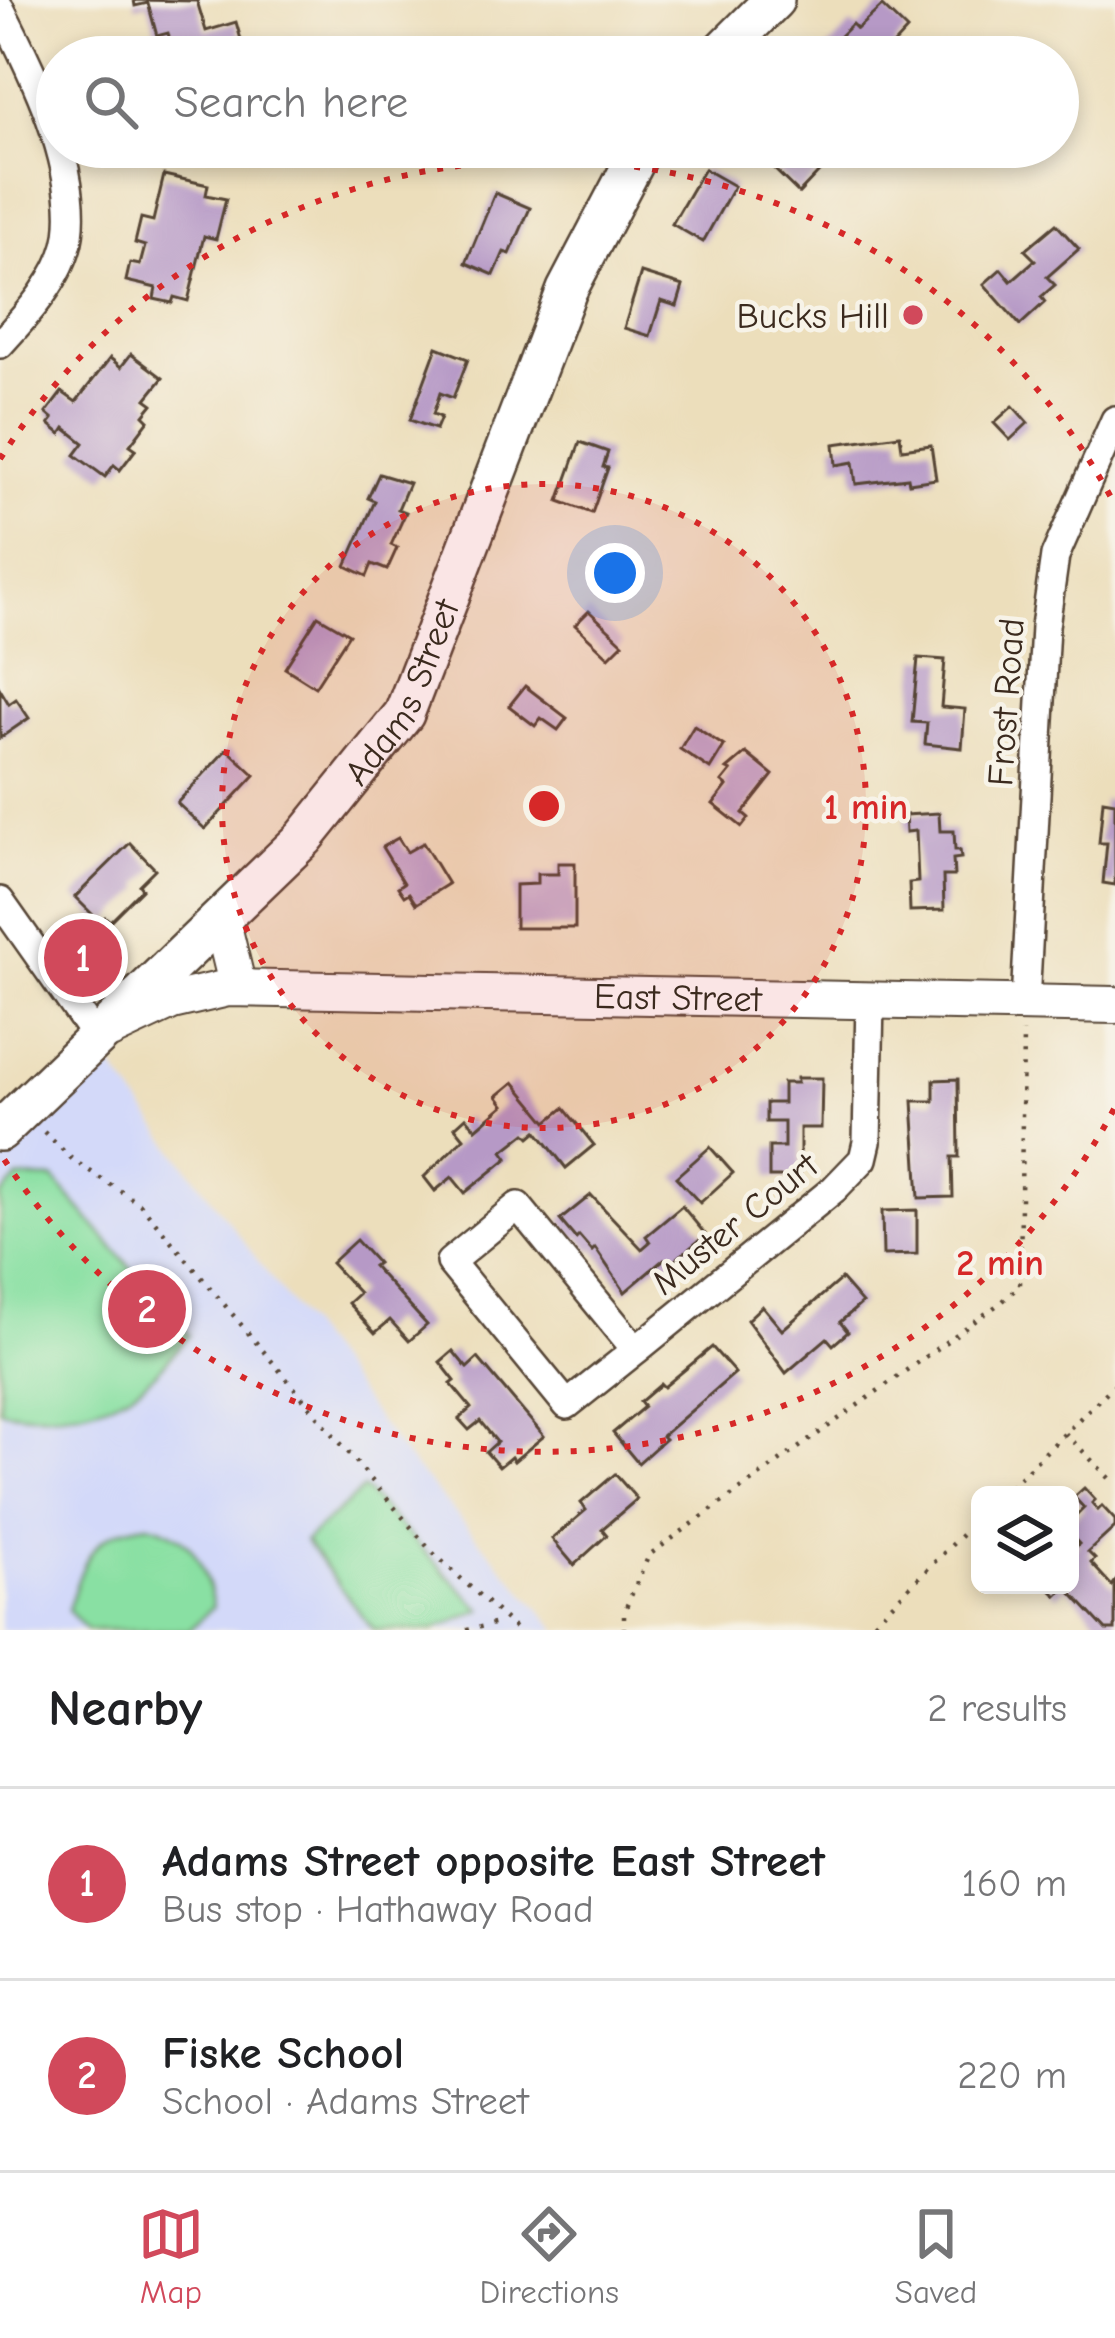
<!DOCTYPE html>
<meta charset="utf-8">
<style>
body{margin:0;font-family:"Comic Neue",sans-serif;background:#f2f2f2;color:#202124}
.controls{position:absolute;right:36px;bottom:36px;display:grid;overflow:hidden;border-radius:18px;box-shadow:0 6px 18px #0003}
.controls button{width:108px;height:108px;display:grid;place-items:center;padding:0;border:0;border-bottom:3px solid #e0e0e0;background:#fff;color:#202124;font:60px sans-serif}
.you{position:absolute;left:615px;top:573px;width:42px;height:42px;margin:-30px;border:9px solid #fff;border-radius:50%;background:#1a73e8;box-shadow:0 0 0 18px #1a73e833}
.badge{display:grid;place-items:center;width:78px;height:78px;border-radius:50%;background:#d1495b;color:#fff;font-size:39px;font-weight:700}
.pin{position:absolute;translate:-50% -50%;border:6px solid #fff;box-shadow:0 3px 12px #0006}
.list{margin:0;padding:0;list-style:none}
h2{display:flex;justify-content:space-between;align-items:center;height:156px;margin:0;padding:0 48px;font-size:51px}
h2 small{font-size:39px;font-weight:400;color:#757577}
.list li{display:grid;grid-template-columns:78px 1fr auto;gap:36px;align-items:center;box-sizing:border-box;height:192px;padding:0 48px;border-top:3px solid #e0e0e0}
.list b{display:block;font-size:45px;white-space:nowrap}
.list p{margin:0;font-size:39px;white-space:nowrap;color:#757577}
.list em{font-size:39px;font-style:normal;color:#757577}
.icon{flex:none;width:66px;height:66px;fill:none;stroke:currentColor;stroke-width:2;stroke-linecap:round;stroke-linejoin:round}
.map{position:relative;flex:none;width:1115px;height:1630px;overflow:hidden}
.search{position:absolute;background:#fff;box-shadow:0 6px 18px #0003;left:36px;right:36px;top:36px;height:132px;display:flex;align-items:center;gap:30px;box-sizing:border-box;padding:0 42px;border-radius:66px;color:#757577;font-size:45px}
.sheet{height:540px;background:#fff}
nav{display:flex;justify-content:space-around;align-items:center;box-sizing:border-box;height:168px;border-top:3px solid #e0e0e0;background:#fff;font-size:33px;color:#757577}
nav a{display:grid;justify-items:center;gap:6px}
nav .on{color:#d1495b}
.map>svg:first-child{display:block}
.built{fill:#d3d9f9}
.green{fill:#89e0a3;stroke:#628560;stroke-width:3}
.building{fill:#b699c6}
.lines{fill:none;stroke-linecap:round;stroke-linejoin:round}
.minor-casing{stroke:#564536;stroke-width:32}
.tertiary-casing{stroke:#564536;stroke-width:40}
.secondary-casing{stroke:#564536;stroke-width:44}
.path{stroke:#564536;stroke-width:4.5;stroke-dasharray:3 9;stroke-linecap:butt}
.minor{stroke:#fff;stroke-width:27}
.tertiary{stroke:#fff;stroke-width:36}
.secondary{stroke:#fff;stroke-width:39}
.ring{fill:none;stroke:#d62828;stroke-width:6;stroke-dasharray:6 12}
.poi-dot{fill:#d1495b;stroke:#f7f3e8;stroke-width:4.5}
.labels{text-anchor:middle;stroke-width:9;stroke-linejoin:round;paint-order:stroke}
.poi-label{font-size:36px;fill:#3b2a1e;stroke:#f7f3e8;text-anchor:end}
.street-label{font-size:36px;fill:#3b2a1e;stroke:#f7f3e8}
.centre{fill:#d62828;stroke:#f7f3e8;stroke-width:6}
.ring-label{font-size:36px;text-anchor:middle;font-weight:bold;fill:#d62828;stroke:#f7f3e8;stroke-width:9;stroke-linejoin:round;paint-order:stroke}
</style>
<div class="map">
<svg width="1115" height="1630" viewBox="0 0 1115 1630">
<rect width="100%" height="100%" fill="#f7f3e8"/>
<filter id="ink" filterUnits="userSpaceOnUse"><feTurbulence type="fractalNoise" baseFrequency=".00833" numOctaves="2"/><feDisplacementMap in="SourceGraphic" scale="24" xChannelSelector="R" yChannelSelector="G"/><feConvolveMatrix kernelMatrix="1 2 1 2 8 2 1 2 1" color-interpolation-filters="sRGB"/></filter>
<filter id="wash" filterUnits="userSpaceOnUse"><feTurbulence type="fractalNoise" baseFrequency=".004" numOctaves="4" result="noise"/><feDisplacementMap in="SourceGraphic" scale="48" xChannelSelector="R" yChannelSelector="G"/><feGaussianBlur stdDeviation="2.7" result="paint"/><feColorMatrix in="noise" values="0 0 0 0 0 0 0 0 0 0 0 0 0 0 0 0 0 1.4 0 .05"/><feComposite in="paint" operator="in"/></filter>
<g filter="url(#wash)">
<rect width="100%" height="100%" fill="#ecdebb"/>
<path class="built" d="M110,1064L404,1455L558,1630H0V1163Z"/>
<g class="green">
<path d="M18,1178L54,1179L189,1335C177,1349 165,1364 151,1377C112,1413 50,1420 0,1410V1197Z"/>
<path d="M363,1489L482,1610L433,1630H373L305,1541Z"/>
<path d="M148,1524C194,1535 204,1563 213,1606L190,1630H87L68,1610C84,1561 90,1531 148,1524Z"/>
</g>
<g id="blocks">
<g class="building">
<path d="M134,0L197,1L206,31L236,22L246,57L174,54L168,33L157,36L148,3L135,6Z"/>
<path d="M882,6L907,30L894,44L898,49L890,57H819L852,24L857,29Z"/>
<path d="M789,147H832L838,152L799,193L771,166Z"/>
<path d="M704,169L734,186L703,242L672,224Z"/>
<path d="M164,175L208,185L206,195L226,199L216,239L204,236L188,301L174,297L172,303L154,299L156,288L126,281L130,263L140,265L145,246L135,243L141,218L153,221Z"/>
<path d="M495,193L530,208L510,254L504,252L494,275L466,263Z"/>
<path d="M1056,224L1079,249L1047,277L1055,285L1041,297L1045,302L1020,325L984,284L1001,269L1011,281L1035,260L1025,250Z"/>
<path d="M641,273L683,286L677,306L661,301L650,336L624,328Z"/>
<path d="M437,347L468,359L453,398L440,393L433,414L441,417L436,429L410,420Z"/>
<path d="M131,354L163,378L146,399L153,404L144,415L149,420L130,445L136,449L120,470L114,465L105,477L75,455L84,443L65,428L61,434L49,424L53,419L46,413L62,392L76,402L110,358L121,367Z"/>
<path d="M1013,406L1028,423L1010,440L994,423Z"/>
<path d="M900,435L902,449L931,445L936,479L909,483L908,478L856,484L853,462L836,465L834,444Z"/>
<path d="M580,442L608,452L603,467L608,468L592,513L559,501Z"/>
<path d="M379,474L409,483L398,509L406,512L391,545L397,548L387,570L372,564L367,576L346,566L375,501L368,498Z"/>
<path d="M589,611L623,643L609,657L575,625Z"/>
<path d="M318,616L349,634L315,687L285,668Z"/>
<path d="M918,658L945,660L941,707L965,709L962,748L925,744L927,723L912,722Z"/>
<path d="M525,686L567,718L558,730L541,718L535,726L509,706Z"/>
<path d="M0,689L9,704L16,699L29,718L0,738Z"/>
<path d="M694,726L724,746L710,769L680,749Z"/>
<path d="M227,749L255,775L205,829L177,803Z"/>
<path d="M746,753L773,775L743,813L749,818L742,827L713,804L727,786L722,782L731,771L727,769Z"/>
<path d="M1103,800L1115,802V885L1103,883L1107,843H1099Z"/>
<path d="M939,813L940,831H954L955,850H960L961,858L953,859L954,876H943L944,910L910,911L909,883L918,882L916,831L906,832L905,815Z"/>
<path d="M398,838L407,852L423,843L448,884L416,904L409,893L404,896L398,887L404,883L382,847Z"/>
<path d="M130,843L155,869L139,885L142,889L110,921L105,917L100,922L75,897Z"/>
<path d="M558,863H575V928H515V885L537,884V874H558Z"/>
<path d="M797,1078H822L821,1128H800V1177H769V1147H784V1122H766V1103H783V1083H797Z"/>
<path d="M958,1079L959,1157H952L953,1197L919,1198L913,1101H934V1080Z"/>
<path d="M514,1082L547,1122L564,1108L594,1145L566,1168L537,1131L530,1137L526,1133L503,1151L508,1158L465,1193L452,1177L435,1191L424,1177L464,1138L455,1127L466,1117L476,1129L504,1105L497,1096Z"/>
<path d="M710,1147L733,1173L700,1203L676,1177Z"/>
<path d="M591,1195L642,1249L650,1242L646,1236L682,1206L706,1235L669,1265L664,1259L625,1292L595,1248L592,1251L579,1236L576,1239L560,1220Z"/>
<path d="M917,1210V1254L883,1255L882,1211Z"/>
<path d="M356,1240L377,1263L373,1266L427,1325L409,1341L390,1320L375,1333L348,1303L359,1293L331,1263Z"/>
<path d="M841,1279L862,1303L840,1322L848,1332L833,1345L827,1338L786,1373L747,1320L762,1306L782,1330Z"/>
<path d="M712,1347L735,1373L662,1436L665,1439L638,1463L613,1433L644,1407L640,1402L661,1384L664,1387Z"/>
<path d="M453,1351L467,1368L478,1358L544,1436L514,1461L511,1457L499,1467L486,1452L497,1442L480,1421L469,1430L459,1419L471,1408L451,1384L455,1381L440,1362Z"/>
<path d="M615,1474L637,1499L602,1529L607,1535L574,1565L552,1539L586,1510L581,1503Z"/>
<path d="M1084,1488L1095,1500L1092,1503L1098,1510L1102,1506L1115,1520V1527L1088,1552L1095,1559L1091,1563L1112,1586L1115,1582V1630H1106L1066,1587L1057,1596L1046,1585H1070V1552L1079,1544L1070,1534V1522L1084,1508L1074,1497Z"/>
</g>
</g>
</g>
<g filter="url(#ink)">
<use href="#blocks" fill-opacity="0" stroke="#564536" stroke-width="3"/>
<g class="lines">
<g class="minor-casing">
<g id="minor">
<path d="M0,8C32,70 79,165 69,236C63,276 26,316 0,344"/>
<path d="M0,901L96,1037"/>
<path d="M1025,1003L1045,626L1055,556L1115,420"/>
<path d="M636,1350L567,1405L450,1262L518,1206L636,1350L834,1189L863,1159L867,1142L870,1001"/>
</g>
</g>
<g class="tertiary-casing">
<g id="tertiary">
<path d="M221,918L238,988"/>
<path id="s1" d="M110,1030L172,1001L228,988L1115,1005"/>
</g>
</g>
<g class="secondary-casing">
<g id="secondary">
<path d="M717,57L774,0"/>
<path id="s2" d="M0,1131L304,838L404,714L567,290L642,147"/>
</g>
</g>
<g class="path">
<path d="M44,1132L73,1160L140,1204L431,1551L517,1630"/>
<path d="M1065,1433L1115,1484"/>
<path d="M1002,1495L1115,1384"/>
<path d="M467,1630L502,1622"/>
<path d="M624,1630V1612L649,1555L1003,1301L1020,1285L1023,1032"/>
<path d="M866,1630L980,1517"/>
</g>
<use href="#minor" class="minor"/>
<use href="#tertiary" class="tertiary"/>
<use href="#secondary" class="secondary"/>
</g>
</g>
<circle cx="544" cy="806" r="322" fill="#d62828" fill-opacity=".12"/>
<g class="ring">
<circle cx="544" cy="806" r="322"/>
<path d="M1114 1109A645 645 0 0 1 0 1153M0 459A645 645 0 0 1 1114 503"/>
</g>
<circle class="poi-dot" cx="913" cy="315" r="12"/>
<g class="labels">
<g class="poi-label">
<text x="889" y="328">Bucks Hill</text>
</g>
<g class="street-label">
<text dy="13" stroke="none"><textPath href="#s2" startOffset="600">Adams Street</textPath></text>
<text transform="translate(1005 702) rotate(-86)" y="13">Frost Road</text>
<text dy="13" stroke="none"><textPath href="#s1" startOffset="576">East Street</textPath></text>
<text transform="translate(734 1223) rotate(-39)" y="13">Muster Court</text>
</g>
</g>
<circle cx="544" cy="806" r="18" class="centre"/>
<g class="ring-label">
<text x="866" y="819">1 min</text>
<text x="1000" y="1275">2 min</text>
</g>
</svg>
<div class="controls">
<button><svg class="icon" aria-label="layers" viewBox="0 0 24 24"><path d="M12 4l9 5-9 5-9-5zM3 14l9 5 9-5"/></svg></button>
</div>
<div class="you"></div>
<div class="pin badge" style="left:83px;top:958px">1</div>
<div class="pin badge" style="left:147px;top:1309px">2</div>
<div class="search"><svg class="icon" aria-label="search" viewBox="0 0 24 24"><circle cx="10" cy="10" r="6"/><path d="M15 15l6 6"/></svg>Search here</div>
</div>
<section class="sheet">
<h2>Nearby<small>2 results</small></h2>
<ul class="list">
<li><span class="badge">1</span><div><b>Adams Street opposite East Street</b><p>Bus stop · Hathaway Road</p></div><em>160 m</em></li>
<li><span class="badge">2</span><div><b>Fiske School</b><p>School · Adams Street</p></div><em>220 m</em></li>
</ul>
</section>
<nav>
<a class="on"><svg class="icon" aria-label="map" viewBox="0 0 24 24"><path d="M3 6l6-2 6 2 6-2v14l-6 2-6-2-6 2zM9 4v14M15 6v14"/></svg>Map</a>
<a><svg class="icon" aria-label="directions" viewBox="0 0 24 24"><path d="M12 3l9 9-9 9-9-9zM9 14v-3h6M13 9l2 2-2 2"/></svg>Directions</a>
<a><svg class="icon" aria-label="saved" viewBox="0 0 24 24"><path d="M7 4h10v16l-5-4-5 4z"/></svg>Saved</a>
</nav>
